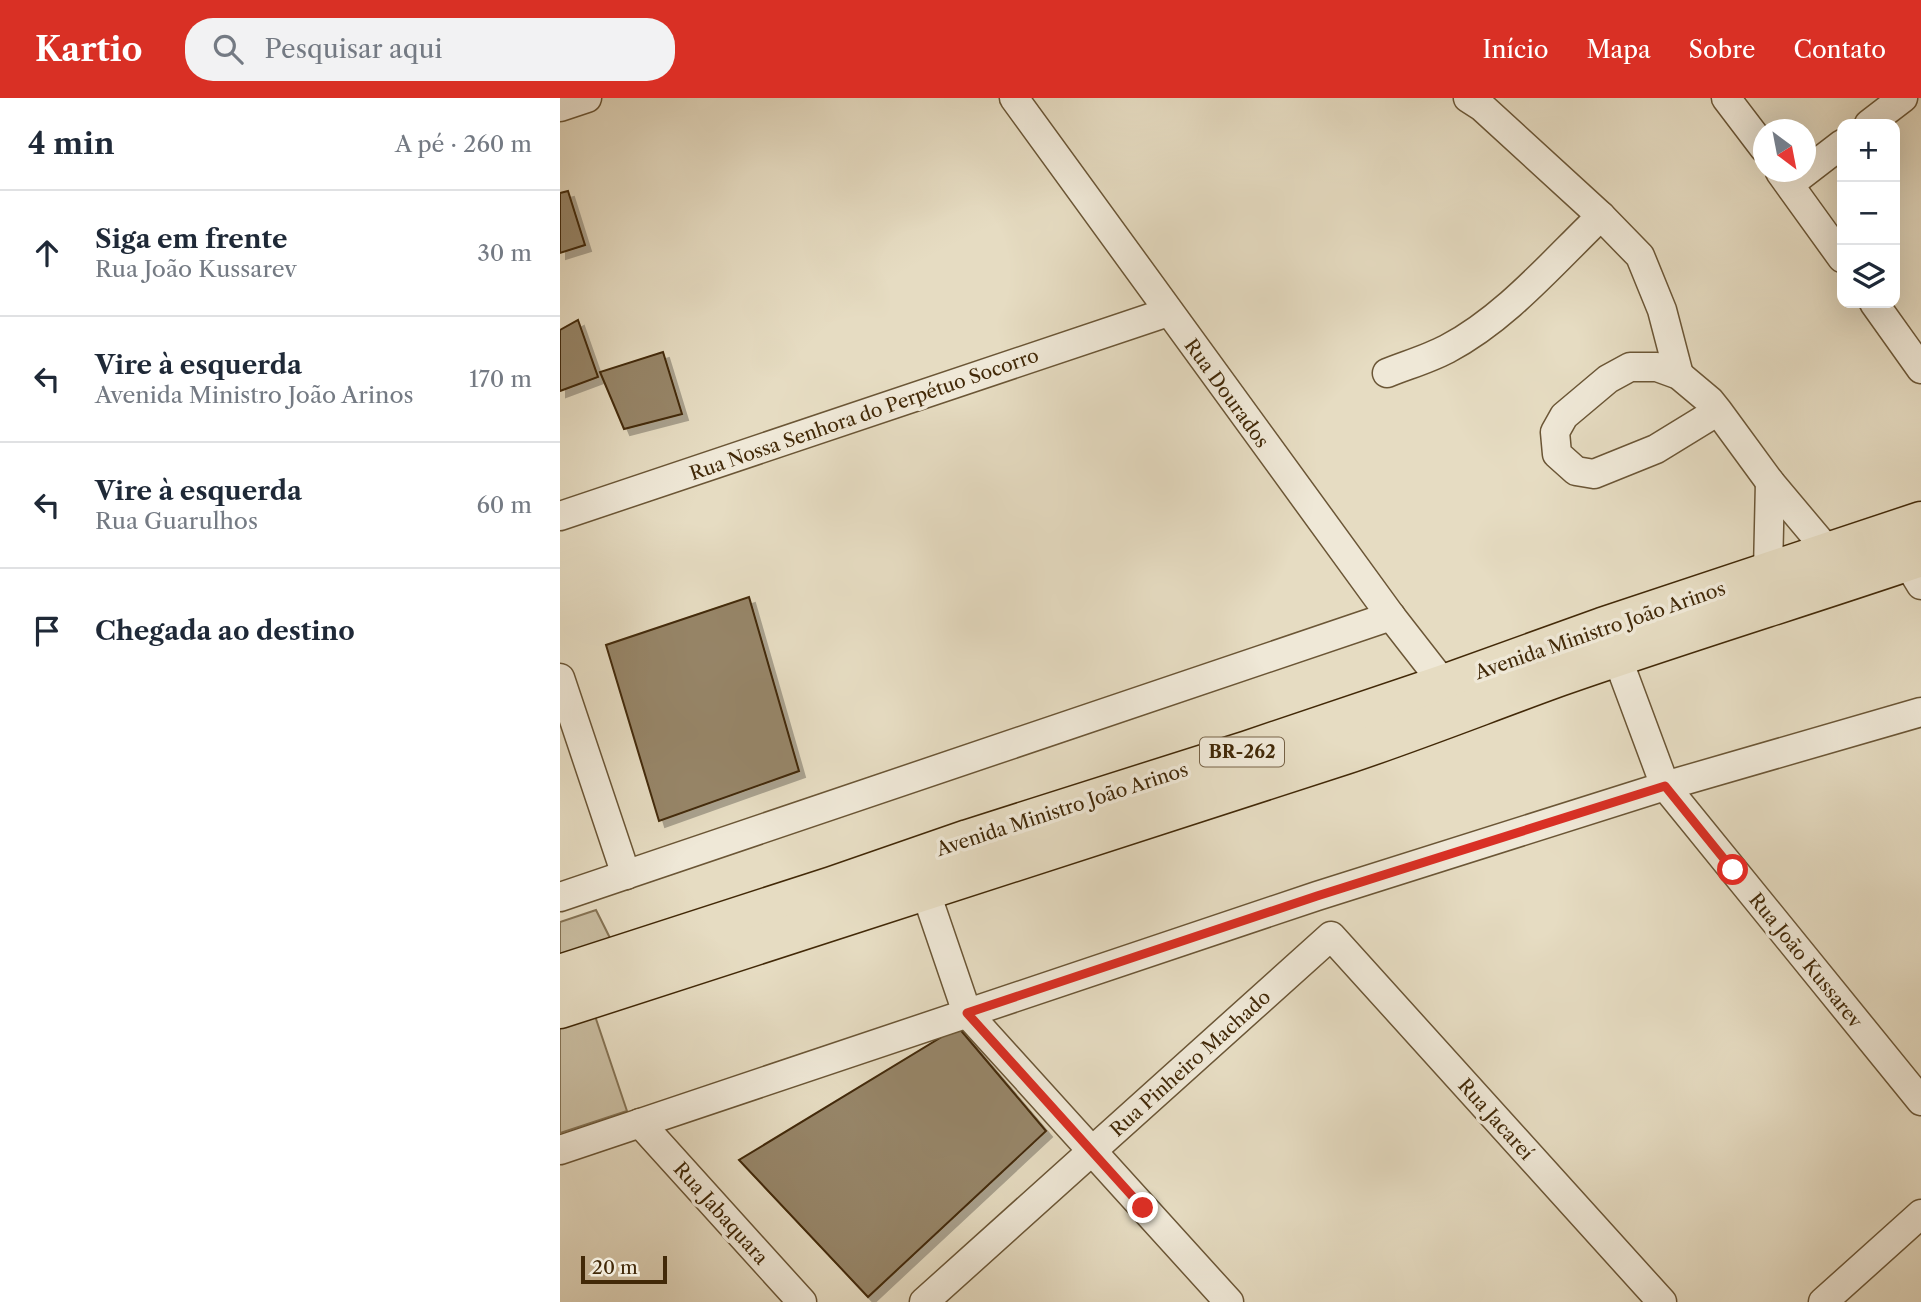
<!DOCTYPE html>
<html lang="pt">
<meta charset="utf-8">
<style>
body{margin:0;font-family:"Libre Caslon Text",serif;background:#f2f2f3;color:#1f2937}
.controls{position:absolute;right:21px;top:21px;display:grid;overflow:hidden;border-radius:14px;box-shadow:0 7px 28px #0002}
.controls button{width:63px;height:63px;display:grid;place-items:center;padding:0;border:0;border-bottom:2px solid #e0e1e3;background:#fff;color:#1f2937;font:35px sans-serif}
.compass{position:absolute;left:1193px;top:21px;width:63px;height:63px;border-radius:50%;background:#fff;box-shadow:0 7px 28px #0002;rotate:148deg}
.scale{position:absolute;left:21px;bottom:18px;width:86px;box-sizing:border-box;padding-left:7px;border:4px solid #422908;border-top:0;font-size:19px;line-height:24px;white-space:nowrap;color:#422908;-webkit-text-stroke:5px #efe8d7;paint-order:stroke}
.stop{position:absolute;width:21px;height:21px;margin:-16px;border:5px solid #d93025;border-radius:50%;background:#fff}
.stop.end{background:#d93025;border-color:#fff;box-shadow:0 2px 7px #0008}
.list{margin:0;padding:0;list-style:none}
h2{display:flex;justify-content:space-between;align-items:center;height:91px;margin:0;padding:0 28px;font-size:30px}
h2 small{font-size:23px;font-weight:400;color:#747a83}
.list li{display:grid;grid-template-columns:46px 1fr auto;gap:21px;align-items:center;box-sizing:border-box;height:126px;padding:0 28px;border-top:2px solid #e0e1e3}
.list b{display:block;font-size:26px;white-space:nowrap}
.list p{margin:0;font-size:23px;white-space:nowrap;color:#747a83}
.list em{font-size:23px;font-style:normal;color:#747a83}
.icon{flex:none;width:38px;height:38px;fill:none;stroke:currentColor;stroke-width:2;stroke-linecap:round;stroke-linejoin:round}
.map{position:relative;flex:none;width:1361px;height:1204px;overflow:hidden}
header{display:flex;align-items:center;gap:42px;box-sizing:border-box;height:98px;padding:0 35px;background:#d93025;color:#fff}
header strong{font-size:33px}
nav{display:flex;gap:38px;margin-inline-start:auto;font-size:24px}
.search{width:490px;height:63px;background:#f2f2f3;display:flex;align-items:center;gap:18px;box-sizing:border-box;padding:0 24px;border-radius:28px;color:#747a83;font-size:26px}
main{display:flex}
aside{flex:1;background:#fff}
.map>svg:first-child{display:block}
.green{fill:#cabea2;stroke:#867455;stroke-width:2}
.building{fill:#978669;stroke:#422908;stroke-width:2;filter:url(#shadow)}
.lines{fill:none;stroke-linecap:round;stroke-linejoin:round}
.minor-casing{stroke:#6b5636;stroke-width:31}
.highway-casing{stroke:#422908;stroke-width:41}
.minor{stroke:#efe8d7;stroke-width:28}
.highway{stroke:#e6dcc2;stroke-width:38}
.route{stroke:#d93025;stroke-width:9}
.labels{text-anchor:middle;stroke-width:7;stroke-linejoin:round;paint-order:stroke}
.shield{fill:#efe8d7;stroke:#766246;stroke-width:2}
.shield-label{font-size:18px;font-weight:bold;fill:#422908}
.street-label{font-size:19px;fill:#422908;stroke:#efe8d7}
</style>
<header>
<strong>Kartio</strong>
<div class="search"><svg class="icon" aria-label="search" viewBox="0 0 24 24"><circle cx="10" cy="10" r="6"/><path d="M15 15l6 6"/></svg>Pesquisar aqui</div>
<nav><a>Início</a><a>Mapa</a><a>Sobre</a><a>Contato</a></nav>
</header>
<main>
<aside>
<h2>4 min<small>A pé · 260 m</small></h2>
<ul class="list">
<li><svg class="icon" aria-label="ahead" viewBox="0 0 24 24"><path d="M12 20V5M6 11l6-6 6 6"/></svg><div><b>Siga em frente</b><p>Rua João Kussarev</p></div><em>30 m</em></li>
<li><svg class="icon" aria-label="left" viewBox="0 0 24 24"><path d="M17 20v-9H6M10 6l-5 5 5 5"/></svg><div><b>Vire à esquerda</b><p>Avenida Ministro João Arinos</p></div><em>170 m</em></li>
<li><svg class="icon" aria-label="left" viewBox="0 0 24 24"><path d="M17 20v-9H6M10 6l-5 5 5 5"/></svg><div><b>Vire à esquerda</b><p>Rua Guarulhos</p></div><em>60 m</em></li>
<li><svg class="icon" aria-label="arrive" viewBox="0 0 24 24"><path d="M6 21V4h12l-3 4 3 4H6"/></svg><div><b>Chegada ao destino</b></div></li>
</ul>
</aside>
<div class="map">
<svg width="1361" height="1204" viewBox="0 0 1361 1204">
<defs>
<filter id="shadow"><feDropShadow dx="6" dy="6" stdDeviation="0" flood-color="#0004"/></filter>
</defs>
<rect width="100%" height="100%" fill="#e6dcc2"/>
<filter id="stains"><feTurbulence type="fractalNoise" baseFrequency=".00286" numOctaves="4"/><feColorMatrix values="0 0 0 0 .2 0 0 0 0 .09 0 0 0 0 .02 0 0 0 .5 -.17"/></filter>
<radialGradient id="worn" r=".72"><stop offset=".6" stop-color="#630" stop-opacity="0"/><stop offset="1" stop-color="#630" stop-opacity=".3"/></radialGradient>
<g class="green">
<path d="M36,812L51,842L0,857V824Z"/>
<path d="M35,918L67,1013L0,1035V930Z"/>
</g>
<g class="building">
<path d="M8,93L25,147L0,155V95Z"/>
<path d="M18,222L38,279L0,293V232Z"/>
<path d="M103,254L122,316L64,331L40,274Z"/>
<path d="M189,499L239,673L99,723L46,547Z"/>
<path d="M398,929L486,1033L308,1199L179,1062Z"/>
</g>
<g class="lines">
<g class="minor-casing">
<g id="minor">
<path d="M454,0L831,518L884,586"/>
<path d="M908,0L922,9L1041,118L1080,158L1102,212L1119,277"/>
<path d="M1166,0L1204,50"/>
<path d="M0,9L27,0"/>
<path d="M1309,26L1343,0"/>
<path d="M1220,74L1282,160"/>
<path d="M1230,86L1282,46"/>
<path d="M1314,205L1361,271"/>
<path d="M827,275C847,267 868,261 887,251C946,220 993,164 1041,118"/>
<path d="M1158,313L1096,351L1034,376L1016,373L997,356L995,334L1004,318L1048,281L1070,269H1097L1119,277L1150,303L1158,313L1210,384L1268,453"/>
<path d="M0,418L608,214"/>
<path d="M1347,464L1361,487"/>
<path d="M1208,473L1210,384"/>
<path d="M1057,559L1105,688L1361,1003"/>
<path d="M0,580L66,777"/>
<path d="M365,792L407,915L669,1204"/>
<path d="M0,799L831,518"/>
<path d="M80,1025L242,1204"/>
<path d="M0,1052L757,798L1105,688L1361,614"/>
<path d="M364,1204L771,838L1102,1204"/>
<path d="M1263,1204L1361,1116"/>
</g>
</g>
<g class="highway-casing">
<g id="highway">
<path d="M0,876L272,788L408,741L688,652L884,586L1042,529L1361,423"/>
<path d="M0,911L785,657C857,633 927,605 999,579C1119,537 1240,500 1361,459"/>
</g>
</g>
<use href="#minor" class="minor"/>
<use href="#highway" class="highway"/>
</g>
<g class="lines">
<path class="route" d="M583,1110L407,915L757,798L1105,688L1173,772"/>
</g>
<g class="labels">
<rect class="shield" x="640" y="639.5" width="84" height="29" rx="5"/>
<g class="shield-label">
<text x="682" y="660">BR-262</text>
</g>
<g class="street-label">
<text transform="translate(667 295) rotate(54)" y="7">Rua Dourados</text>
<text transform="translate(304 316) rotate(-19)" y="7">Rua Nossa Senhora do Perpétuo Socorro</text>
<text transform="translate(1040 532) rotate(-19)" y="7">Avenida Ministro João Arinos</text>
<text transform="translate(502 711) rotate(-18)" y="7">Avenida Ministro João Arinos</text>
<text transform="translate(1246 862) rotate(51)" y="7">Rua João Kussarev</text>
<text transform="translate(630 965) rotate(-42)" y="7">Rua Pinheiro Machado</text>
<text transform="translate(936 1021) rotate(48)" y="7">Rua Jacareí</text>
<text transform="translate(161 1115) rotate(48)" y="7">Rua Jabaquara</text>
</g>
</g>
<rect width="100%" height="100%" filter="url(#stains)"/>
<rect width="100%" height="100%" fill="url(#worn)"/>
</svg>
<div class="controls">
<button>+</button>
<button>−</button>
<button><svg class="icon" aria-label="layers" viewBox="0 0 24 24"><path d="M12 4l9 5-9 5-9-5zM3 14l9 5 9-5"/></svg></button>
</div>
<svg class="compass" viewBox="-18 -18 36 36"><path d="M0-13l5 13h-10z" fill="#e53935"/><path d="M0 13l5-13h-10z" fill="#747a83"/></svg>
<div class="scale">20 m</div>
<div class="stop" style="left:1173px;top:772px"></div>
<div class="stop end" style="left:583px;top:1110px"></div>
</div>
</main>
